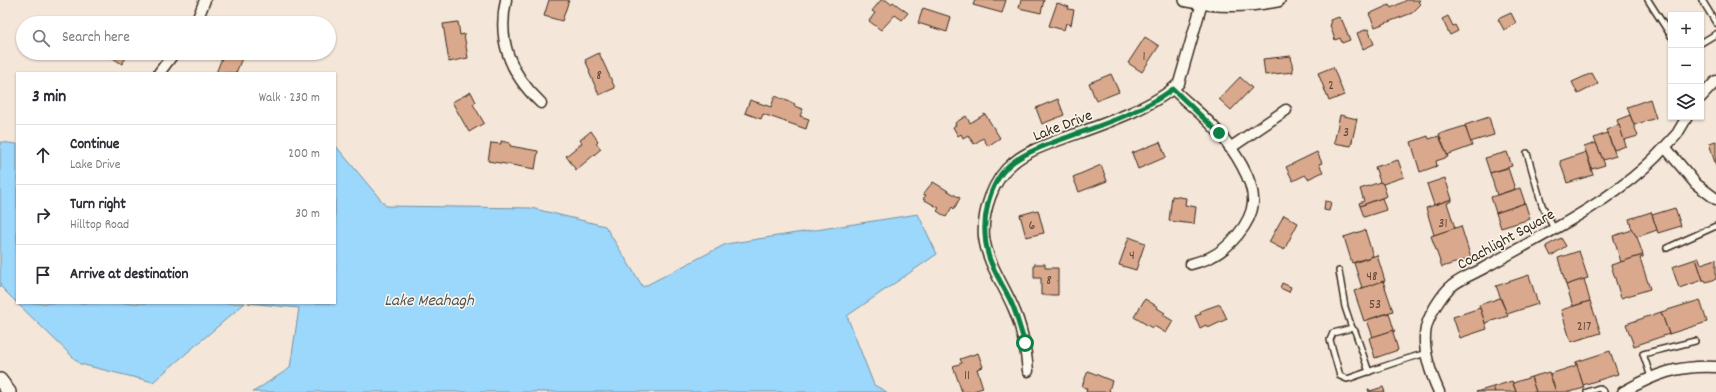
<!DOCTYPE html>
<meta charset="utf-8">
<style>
body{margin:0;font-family:Dekko,sans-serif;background:#f2f2f3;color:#2b2b33}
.controls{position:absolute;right:12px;top:12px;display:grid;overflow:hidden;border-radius:0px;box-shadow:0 1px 3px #0004}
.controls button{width:36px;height:36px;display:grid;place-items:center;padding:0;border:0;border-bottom:1px solid #e1e1e2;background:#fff;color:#2b2b33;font:20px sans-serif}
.stop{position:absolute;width:12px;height:12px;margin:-9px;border:3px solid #0b8043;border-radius:50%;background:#fff}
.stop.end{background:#0b8043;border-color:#fff;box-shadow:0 1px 4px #0008}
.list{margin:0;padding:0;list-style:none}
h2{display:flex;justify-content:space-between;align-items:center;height:52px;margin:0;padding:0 16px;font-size:17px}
h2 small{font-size:13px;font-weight:400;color:#7c7c81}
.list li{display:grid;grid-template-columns:26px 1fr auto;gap:12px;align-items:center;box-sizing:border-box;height:60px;padding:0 16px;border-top:1px solid #e1e1e2}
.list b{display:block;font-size:15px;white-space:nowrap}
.list p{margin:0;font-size:13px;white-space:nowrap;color:#7c7c81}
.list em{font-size:13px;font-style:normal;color:#7c7c81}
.icon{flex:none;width:22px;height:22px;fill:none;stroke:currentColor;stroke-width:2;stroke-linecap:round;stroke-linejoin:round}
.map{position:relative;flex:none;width:1716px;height:392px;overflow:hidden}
.search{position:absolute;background:#fff;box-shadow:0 1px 3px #0004;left:16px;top:16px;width:320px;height:44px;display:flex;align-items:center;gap:10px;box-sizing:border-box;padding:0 14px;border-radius:22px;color:#7c7c81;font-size:15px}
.panel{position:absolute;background:#fff;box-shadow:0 1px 3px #0004;left:16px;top:72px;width:320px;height:232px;border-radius:0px}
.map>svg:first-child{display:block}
.water{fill:#9cd7fc;stroke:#7592a3}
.building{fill:#daa98d;stroke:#3b2a1e}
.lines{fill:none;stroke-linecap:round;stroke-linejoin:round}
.service-casing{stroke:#3b2a1e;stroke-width:8}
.minor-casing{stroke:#3b2a1e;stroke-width:13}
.tertiary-casing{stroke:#3b2a1e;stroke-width:16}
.service{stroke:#fbf7ec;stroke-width:5}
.minor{stroke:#fbf7ec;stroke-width:10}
.tertiary{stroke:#fbf7ec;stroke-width:13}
.route{stroke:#0b8043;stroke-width:5}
.labels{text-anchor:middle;stroke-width:3;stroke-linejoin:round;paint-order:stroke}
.number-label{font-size:14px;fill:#634a3a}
.street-label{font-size:16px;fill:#3b2a1e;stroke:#fbf7ec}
.water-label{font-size:17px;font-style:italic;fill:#535556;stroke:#fbf7ec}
</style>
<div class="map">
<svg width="1716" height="392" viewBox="0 0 1716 392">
<rect width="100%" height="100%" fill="#f4e7d9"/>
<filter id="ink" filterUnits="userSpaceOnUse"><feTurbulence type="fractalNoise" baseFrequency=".025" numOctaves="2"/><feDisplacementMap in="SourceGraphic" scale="8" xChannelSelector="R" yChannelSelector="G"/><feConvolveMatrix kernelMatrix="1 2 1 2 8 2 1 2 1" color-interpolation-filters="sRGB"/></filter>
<g filter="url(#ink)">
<g class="water">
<path d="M0,142L17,144V303L0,286Z"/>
<path d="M335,145L386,206L531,208L605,226L643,287L726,244L918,214L937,254L847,316L874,385L887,392H253L290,368L299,308L248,303H335Z"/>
<path d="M17,303H245L153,382L80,364Z"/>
</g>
<g class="building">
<path d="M549,0H569L562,21L544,16Z"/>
<path d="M881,0H886L891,4L893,2L908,13L902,20L895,15L881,30L869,21L875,13L872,11Z"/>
<path d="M975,0H1006L1002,13L973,5Z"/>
<path d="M1021,0H1044L1041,13L1019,8Z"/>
<path d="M1407,0H1420L1418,2L1421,4L1412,13L1375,27L1369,14L1389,5L1391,8Z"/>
<path d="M1057,3L1069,7L1068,9L1074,10L1071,25L1066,23L1064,30L1049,26Z"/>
<path d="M923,8L951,17L947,32L918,23Z"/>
<path d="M1511,13L1516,23L1504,30L1498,19Z"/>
<path d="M1448,16L1453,26L1455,25L1458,31L1450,35L1442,19Z"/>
<path d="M1339,17L1341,21L1342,20L1350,40L1342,43L1340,38L1335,40L1330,25H1331L1330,20Z"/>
<path d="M458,22L460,35L464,34L468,58L449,62L443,24Z"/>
<path d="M1368,29L1374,44L1363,49L1357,33Z"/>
<path d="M1145,37L1159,46L1142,72L1128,63Z"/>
<path d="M105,53H129L122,64Z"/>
<path d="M224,53H244L236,73H216Z"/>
<path d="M599,53L615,88L599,95L589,72L590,71L585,60Z"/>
<path d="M1291,56L1293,72L1265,75L1263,59Z"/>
<path d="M1333,67L1344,95L1329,101L1318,73Z"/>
<path d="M1592,73L1598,84L1578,94L1572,82Z"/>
<path d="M1111,74L1119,92L1096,101L1089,83Z"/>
<path d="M1240,77L1252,88L1231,110L1219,99Z"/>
<path d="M471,92L476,102L473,104L484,123L469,132L452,102Z"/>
<path d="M775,96L795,104L794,106L803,109L800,116L809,119L806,129L763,114L761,119L745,113L750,100L771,107Z"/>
<path d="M1058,99L1064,115L1042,124L1036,108Z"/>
<path d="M1650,99L1656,118L1634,125L1627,107Z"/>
<path d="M985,114L1000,138L988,146L983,138L974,144L968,135L963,138L961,134L958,136L953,127L956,125L955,123L966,116L970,123Z"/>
<path d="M1340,115L1357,119L1351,146L1334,143Z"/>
<path d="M1630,115L1638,136L1624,140L1617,120Z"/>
<path d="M1489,117L1494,135L1470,142L1465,125Z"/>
<path d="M1619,125L1626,146L1614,150L1606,130Z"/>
<path d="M1465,126L1472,146L1447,155L1439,134Z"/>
<path d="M591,131L598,141L596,143L601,149L576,170L566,156L582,143L580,140Z"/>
<path d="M1607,133L1616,156L1603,160L1594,138Z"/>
<path d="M1428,136L1429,139L1439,136L1448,157L1436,161L1437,166L1420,172L1411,142Z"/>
<path d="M501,141L510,143V146L538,151L535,169L488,161L491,143L501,144Z"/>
<path d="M1716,141V166L1709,143Z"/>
<path d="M1160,142L1166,157L1138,169L1132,153Z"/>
<path d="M1596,143L1605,165L1592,169L1584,147Z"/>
<path d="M1317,152L1322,163L1319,164L1323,172L1308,179L1305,175L1293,181L1286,167Z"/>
<path d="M1507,152L1512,166L1490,173L1485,158Z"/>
<path d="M1586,152L1593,175L1567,183L1560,161Z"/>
<path d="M1398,160L1404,177L1383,184L1380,182L1375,167Z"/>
<path d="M1101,165L1107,181L1079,192L1073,177Z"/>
<path d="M1508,168L1515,189L1497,195L1490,173Z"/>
<path d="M1445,178L1452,199L1434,205L1427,184Z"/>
<path d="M933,182L960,198L954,209L952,207L946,217L937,211L939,208L923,199L926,195L923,194Z"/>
<path d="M1380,182L1383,184L1387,196L1360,206L1359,203L1364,201L1360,189Z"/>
<path d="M1520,188L1525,203L1496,213L1491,197Z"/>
<path d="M1172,196L1186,198L1185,205L1196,207L1194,224L1169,221Z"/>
<path d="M1382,198L1386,210L1364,217L1360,206Z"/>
<path d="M1452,199V201L1447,203L1455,228L1434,235L1426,208Z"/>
<path d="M1325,201L1331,202L1329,211L1324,210Z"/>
<path d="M1525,203L1530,219L1501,228L1496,213Z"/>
<path d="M1675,208L1681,226L1658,233L1652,215Z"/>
<path d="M1038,210L1044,233L1026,237L1020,215Z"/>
<path d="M1651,212L1657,230L1637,237L1632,230L1629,219Z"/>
<path d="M1284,215L1298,223L1284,250L1269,242Z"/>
<path d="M1461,226L1471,258L1442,267L1431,236Z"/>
<path d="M1365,230L1373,256L1352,263L1344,237Z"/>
<path d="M1632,230L1637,237L1643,255L1621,262L1613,236Z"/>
<path d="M1129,237L1145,243L1136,270L1119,265Z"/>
<path d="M1561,238L1566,246L1551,256L1546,246Z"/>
<path d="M1579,251L1588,278L1566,285L1558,258Z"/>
<path d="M1377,255L1385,281L1362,288L1354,263Z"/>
<path d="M1643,255V257L1640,258L1650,289L1621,298L1611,265Z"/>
<path d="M1699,258L1701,264L1716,259V279L1706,282L1705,280H1703L1696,259Z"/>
<path d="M1696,259L1703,280L1679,288L1672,267Z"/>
<path d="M1034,264H1045V268H1058V295H1041V278H1034Z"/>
<path d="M1529,275L1538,304L1507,314L1496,286Z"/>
<path d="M1584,279L1590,301L1573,306L1566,285Z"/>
<path d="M1383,281L1393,311L1364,321L1354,291Z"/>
<path d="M1282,283L1291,287L1289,292L1280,288Z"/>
<path d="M1500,298L1508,316L1485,323L1479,305Z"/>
<path d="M1145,299L1158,307L1157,308L1165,313L1163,315L1173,321L1166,333L1154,326L1152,328L1134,317Z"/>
<path d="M1700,300L1707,322L1669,334L1661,312Z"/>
<path d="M1590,301L1601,333L1571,342L1561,310Z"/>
<path d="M1220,304L1227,319L1208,328L1206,325L1200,328L1195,316L1201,314L1200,311Z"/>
<path d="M1480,308L1487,329L1460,338L1453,317Z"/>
<path d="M1661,312L1669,334L1634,346L1626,324Z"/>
<path d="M1389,313L1394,330L1373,337L1367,320Z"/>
<path d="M1394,330L1395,331L1393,332L1398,350L1375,358L1369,338Z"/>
<path d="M1610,351L1618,374L1583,385L1576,362Z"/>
<path d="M978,353L983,367L977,369L983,388L970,392H962L953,366L962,363L960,359Z"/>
<path d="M1576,362L1584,388L1570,392H1556L1550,374L1575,366Z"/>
<path d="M1088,371L1112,381L1109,390L1111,392H1086L1087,389L1082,386Z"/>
<path d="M1549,372L1556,392H1536L1531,377Z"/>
<path d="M1531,377L1536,392H1516L1513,383Z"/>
<path d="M1512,381L1516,392H1495L1493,387Z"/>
<path d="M1383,387L1385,392H1369L1368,389H1369L1370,391Z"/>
<path d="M1493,387L1495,392H1476Z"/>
</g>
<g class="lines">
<g class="service-casing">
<g id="service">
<path d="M1648,0L1671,36"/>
<path d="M1702,0L1716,23"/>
<path d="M1701,43L1716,34"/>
<path d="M1527,153L1542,205L1554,229"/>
<path d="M1667,248L1716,226"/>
<path d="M1339,271L1345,307L1352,328"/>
<path d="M1369,372L1355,331L1352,328L1333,333L1330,340L1340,376L1347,379C1374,370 1400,360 1427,353"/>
<path d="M1651,377L1643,354L1695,341"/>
<path d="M1587,392L1599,388L1604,392"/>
</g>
</g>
<g class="minor-casing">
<g id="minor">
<path d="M506,0C497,41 510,74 541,103"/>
<path d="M196,23L205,0"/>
<path d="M159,73L174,53"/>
<path d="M1173,89C1188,104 1206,117 1219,133C1233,149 1255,181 1253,203C1251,224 1229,248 1211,257C1205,260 1198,262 1191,264"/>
<path d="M1701,97L1716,81"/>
<path d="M1665,147L1677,134L1687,117"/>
<path d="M1230,148L1286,110"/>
<path d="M1028,371C1026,349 1022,327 1013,307C1003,284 987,262 984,237C982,212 993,179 1013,163C1026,152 1043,146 1059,140C1094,127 1153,109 1179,83L1202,3"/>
<path d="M1439,392C1430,372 1419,340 1429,319C1433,309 1445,290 1453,285C1462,278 1473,274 1482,269C1505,256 1528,244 1551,231C1589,210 1637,179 1665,147L1696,184L1716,199"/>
<path d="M1623,392C1655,374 1678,365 1716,367"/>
</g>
</g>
<g class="tertiary-casing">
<g id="tertiary">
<path d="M1186,0C1216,6 1248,6 1278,0"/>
<path d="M0,380L9,392"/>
</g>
</g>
<use href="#service" class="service"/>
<use href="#minor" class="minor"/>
<use href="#tertiary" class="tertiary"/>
</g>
</g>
<g class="lines" filter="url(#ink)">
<path class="route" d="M1025,343C1021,332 1018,320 1014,309C1007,290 993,273 988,254C980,224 987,182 1013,162C1030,150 1049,144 1068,137C1104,124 1142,112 1173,89L1219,133"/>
</g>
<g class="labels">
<g class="number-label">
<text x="1144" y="60">1</text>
<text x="599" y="79">8</text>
<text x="1331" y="89">2</text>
<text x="1346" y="136">3</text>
<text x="1443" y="227">31</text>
<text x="1032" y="229">6</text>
<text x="1132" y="259">4</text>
<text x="1372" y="280">48</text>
<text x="1049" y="284">8</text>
<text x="1375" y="308">53</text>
<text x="1584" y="330">217</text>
<text x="967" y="379">11</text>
</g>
<g class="street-label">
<text transform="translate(1062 124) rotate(-21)" y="6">Lake Drive</text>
<text transform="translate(1505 238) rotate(-29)" y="6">Coachlight Square</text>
</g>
<g class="water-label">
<text x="429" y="305">Lake Meahagh</text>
</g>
</g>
</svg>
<div class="controls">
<button>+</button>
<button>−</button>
<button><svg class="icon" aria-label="layers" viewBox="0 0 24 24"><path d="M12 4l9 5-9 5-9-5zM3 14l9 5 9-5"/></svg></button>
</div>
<div class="stop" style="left:1025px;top:343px"></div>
<div class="stop end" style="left:1219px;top:133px"></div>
<div class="search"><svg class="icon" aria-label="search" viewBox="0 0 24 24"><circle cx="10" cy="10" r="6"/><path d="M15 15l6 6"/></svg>Search here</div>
<section class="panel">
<h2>3 min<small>Walk · 230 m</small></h2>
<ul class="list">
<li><svg class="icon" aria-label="ahead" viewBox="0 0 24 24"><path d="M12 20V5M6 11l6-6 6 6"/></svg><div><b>Continue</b><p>Lake Drive</p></div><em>200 m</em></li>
<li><svg class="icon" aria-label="right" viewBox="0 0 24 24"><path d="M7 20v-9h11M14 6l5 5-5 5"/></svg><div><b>Turn right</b><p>Hilltop Road</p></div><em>30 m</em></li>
<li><svg class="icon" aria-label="arrive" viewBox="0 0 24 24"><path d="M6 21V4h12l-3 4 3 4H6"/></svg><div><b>Arrive at destination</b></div></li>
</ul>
</section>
</div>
